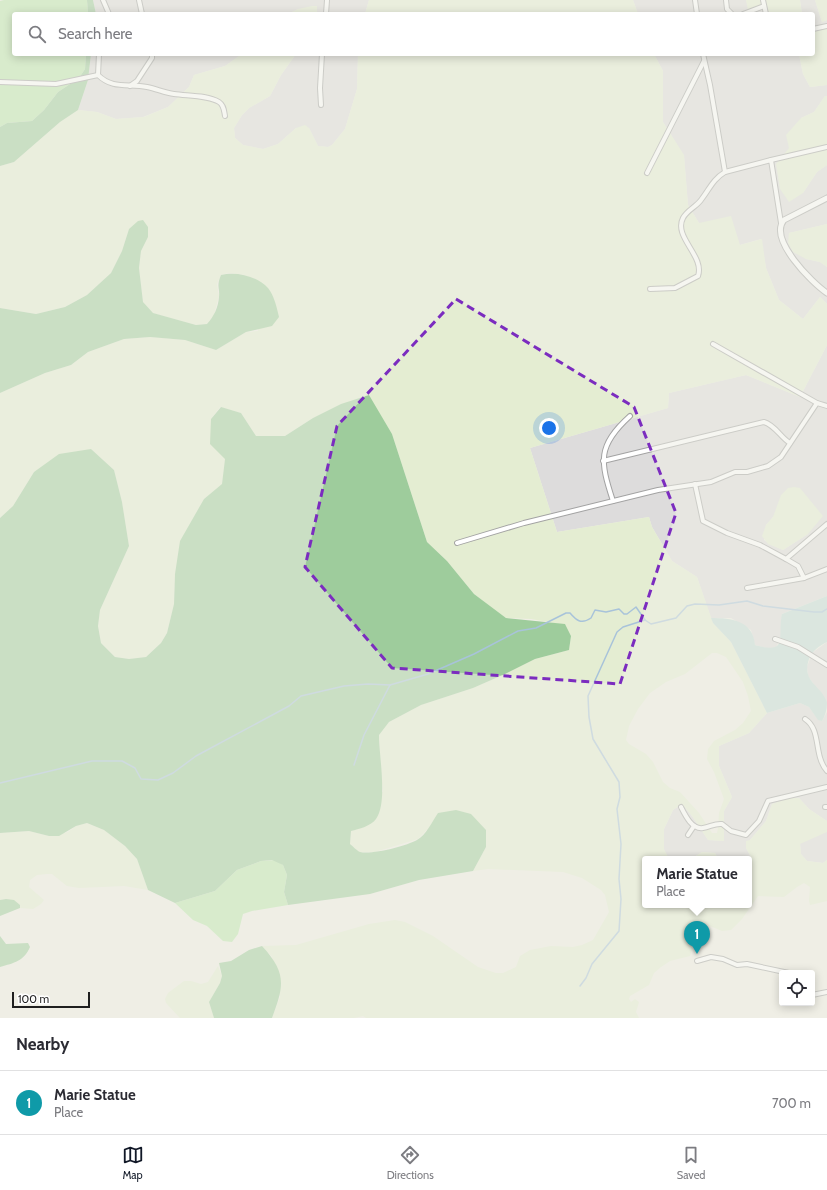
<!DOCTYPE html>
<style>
body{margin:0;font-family:Cabin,sans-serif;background:#f2f2f3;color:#2b2b33}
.controls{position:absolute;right:12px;bottom:12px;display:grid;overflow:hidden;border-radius:4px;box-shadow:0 2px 10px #0003}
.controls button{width:36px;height:36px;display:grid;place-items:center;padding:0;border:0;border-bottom:1px solid #e1e1e2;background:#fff;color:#2b2b33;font:20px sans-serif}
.scale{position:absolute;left:12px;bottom:10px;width:78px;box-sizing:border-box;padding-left:4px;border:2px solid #1f1f1f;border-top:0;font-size:11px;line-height:14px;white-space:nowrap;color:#1f1f1f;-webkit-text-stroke:3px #fff;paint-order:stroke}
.you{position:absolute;left:549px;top:428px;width:14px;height:14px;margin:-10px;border:3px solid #fff;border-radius:50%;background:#1a73e8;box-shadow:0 0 0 6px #1a73e833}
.badge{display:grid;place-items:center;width:26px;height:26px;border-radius:50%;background:#111827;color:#fff;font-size:13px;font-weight:700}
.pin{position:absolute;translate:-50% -33px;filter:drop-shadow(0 1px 2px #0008)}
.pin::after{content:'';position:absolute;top:21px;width:14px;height:12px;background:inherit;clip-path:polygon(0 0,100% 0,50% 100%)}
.popup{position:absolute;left:642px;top:856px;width:110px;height:52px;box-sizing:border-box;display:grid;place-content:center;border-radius:4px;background:#fff;filter:drop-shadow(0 1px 3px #0005);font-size:13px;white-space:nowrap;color:#7c7c81}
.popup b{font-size:15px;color:#2b2b33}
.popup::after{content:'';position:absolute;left:50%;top:100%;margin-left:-8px;border:8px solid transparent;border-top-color:#fff}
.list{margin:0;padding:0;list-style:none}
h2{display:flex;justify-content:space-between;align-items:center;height:52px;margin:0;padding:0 16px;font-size:17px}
h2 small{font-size:13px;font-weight:400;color:#7c7c81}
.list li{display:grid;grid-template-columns:26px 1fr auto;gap:12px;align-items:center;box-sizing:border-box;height:64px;padding:0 16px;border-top:1px solid #e1e1e2}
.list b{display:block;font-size:15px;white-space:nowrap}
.list p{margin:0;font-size:13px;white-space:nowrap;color:#7c7c81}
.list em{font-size:13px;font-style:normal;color:#7c7c81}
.icon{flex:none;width:22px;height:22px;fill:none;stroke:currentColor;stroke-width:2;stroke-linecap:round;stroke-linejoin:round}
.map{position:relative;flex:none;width:827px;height:1018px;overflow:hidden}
.search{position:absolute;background:#fff;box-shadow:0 2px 10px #0003;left:12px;right:12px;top:12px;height:44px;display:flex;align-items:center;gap:10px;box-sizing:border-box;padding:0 14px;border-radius:4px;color:#7c7c81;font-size:15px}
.sheet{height:116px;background:#fff}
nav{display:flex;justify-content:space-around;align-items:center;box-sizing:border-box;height:56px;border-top:1px solid #e1e1e2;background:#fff;font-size:11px;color:#7c7c81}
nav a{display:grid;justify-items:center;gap:2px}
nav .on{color:#111827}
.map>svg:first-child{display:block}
.residential{fill:#dddcdc;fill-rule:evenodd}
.farmland{fill:#e4edd2;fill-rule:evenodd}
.grass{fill:#bce7ae}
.forest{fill:#9ecc9c}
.wetland{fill:#c3dcd7}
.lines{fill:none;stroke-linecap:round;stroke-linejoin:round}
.stream{stroke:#a8c3da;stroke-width:1.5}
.minor-casing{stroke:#a3a3a3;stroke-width:6}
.tertiary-casing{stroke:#a3a3a3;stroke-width:7}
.minor{stroke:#fff;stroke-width:4}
.tertiary{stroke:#fff;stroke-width:5}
.marked{fill:none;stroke:#7b2cbf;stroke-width:3;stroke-dasharray:8 5;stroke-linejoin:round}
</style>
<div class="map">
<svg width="827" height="1018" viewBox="0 0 827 1018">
<rect width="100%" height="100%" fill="#efeee5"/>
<g class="residential">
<path d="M93,0H369L365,14H317L318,12L298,9L288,14H96Z"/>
<path d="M633,0H746L749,10L761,0H766L769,14H638Z"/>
<path d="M800,0H815L822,22L827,20V28L813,32V14H802Z"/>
<path d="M91,54H242L225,66L194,75L189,87L168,107L143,117L116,119L97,112L78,110L88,80Z"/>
<path d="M296,54H358L357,89L345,129L332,145L328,147L318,146L309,128H296L278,144L263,149L243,145L235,138L234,128L242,115L249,108L270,96L281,75Z"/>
<path d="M654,54H799L803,74L810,87L827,85V96H825L814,112L801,118L803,193L817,172L827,165V224L789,233L806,259L820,262L827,267V304L820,297L803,319L779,300L766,268L761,239L740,245L699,223L688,205L684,156L663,122V71Z"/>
<path d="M827,345V596L782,614L781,639L776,647L770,649L755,645L751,630L731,618H711L697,577L672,561L652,527L649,517L557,532L530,448L668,408L669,393L746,375L800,397ZM773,517L808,534L783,550L768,543L764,540L766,525Z"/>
<path d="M827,642V704L808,676L807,667L812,653Z"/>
<path d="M800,703L809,707L818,719L822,721L827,712V821L809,809L799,798L772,804L766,821L750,840L746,848L751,857L749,861V859H718L715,853L702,852L691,859H669L664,850V829L673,810L682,804L692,816L708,840L724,841V811L732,797L719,766V746L749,733L767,713Z"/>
<path d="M827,831V860L823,863L807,861L801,854L800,843Z"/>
</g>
<g class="farmland">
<path d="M369,0H633L638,14H365Z"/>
<path d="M746,0H761L762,6L748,10Z"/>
<path d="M766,0H800L802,14H769Z"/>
<path d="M815,0H827V20L822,22Z"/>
<path d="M312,6H317V14H288L298,9Z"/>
<path d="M827,28V85L810,87L803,74L799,54H813V32Z"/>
<path d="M242,54H296L281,75L270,96L249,108L242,115L234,128L235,138L243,145L263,149L278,144L296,128L305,125L309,128L318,146L328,147L332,145L345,129L357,89L358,54H654L663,71V122L684,155L688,205L699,223L731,216L740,245L762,239L766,268L779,300L803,319L820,297L827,304V345L800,397L746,375L669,393L668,408L530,448L557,532L649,517L652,527L672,561L697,577L713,623L731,642L767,713L749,733L719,746V766L732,797L724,811V841L708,840L692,816L682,804L673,810L664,829V849L669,859H645V905H749V861L751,857L746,848V841L750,840L766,821L772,804L787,798H799L809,809L827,821V832L800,844L801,854L807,861L823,863L827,860V901L810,905L809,901L810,887L804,883L797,887L784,897L758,896L742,919L731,930L722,931L710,926L705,927L694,942L690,956L670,961L661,967L654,973L649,985L630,996L629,999L631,1002L635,999L639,1002L636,1012L639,1018H366L363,1016L354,1018H272L280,997L272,957L262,946L296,945L369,924L395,920L405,922L433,936L478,967L496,973H503L516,967L520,956L530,950L551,946L573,947L582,945L593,940L609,912L605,895L601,890L582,878L563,872L488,869L473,871L486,847L427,830L418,839L375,852H359L350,844L351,831L362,828L383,791L381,776L379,735L383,728L389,722L421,705L473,688L505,674L535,659L569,650L571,636L565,625L531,619L506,618L494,610L474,594L447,561L427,542L392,434L368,395L313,418L285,436H256L241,413L220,407L211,419L225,459L222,485L204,499L175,574L174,604L167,633L161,643L146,657L129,659L115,657L101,643L98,626L100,610L129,546L122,502L114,470L91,449L34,472L13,506L0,518V393L45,373L71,365L88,352L124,339L150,337L185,340L216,350L246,332L258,331L255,280L244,275L229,273L221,275L217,284L219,296L214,315L207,324L196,325L152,313L143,302L139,268L141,251L148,237L129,229L122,251L111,273L87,295L65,307L36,314L0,308V166L14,162L60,122L78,110L97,112L116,119L144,117L168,107L189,87L194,75L225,66ZM712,653H717L726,657L743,682L748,696L751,711L743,723L735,730L714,741L708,749L707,759L714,772L724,799L719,813L718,828L717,833H712L699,813L680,792L670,788L663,782L653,762L646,754L629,744L626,740L629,726L638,709L650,693L666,682L685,674Z"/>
<path d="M825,96H827V165L817,172L803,193L789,202L780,189L776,164L789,148L786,135L801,118L814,112Z"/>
<path d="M827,224V267L820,262L806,259L793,252L788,243L789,233Z"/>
<path d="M794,487L800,488L823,516L808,534L783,550L768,544L762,536L766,525L773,517L781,495L788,488Z"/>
<path d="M87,823L104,830L125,846L137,859L148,890L124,886L79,888L67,886L52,874H47L37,875L30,880L29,887L44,900L41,904L33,909L20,908V905L6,899L0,900V833L29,831L49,836L68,832L76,826Z"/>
<path d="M702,852L715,853L718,859H691Z"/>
<path d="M218,966L222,976L220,983L209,1002L214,1018H180L166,1003L165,999L168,993L184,981H191L201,984L208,982Z"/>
</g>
<g class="grass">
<path d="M4,0H87L88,14H14V54H86L85,69L79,78L58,92L44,110L32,121L7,123L0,127V1Z"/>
<path d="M275,860L283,865L287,875L284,892L288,905L252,911L243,914L238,934L232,942L223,941L207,926L193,920L175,903L215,891L237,870L261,861Z"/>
</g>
<g class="forest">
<path d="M87,0H93L96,14H88Z"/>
<path d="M86,54H91L88,80L78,110L60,122L14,162L0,166V127L7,123L32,121L44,110L58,92L79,78L85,69Z"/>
<path d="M143,220L148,227V237L141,251L139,268L143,302L153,313L196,325L207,324C214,316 218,308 219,297C220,287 216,287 221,275C236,271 257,276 268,288C274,295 277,308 279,317L272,326L246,332L216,350L185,340L150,337L124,339L88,352L71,365L45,373L0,393V308L36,314L65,307L87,295L111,273L122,251L129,229L138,221Z"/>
<path d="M369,395L392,434L427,542L447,561L474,594L506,618L565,624L571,636L569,650L535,659L505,674L473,688L421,705L389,722L379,735C379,756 388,803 376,819C371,826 359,829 351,831L350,844C353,846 357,851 360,852C372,855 406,846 417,840C426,835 432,822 438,813L456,810L471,814L486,830V847L473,871L419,880L370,894L288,905L284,892L287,875L283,865L272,860L261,861L237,870L215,891L175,903L148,890L137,859L125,846L104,830L87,823L76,826L59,836H49L29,831L0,833V518L13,506L34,472L59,454L91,449L114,470L122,502L129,546L100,610L98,626L101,643L115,657L129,659L146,657L161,643L167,633L174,604L175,574L180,541L204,499L222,484L225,459L210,444L211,419L221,407L241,413L256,436H285L313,418L341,404Z"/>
<path d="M6,899L14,900L20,905V908L0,916V900Z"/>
<path d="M0,936L6,944L28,943L30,947C24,961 14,963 0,967Z"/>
<path d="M262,946C287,973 284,986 272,1018H214L209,1002L220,983L222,976L219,963L231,961L249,950Z"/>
</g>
<path class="wetland" d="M827,596V642C819,646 812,651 809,659C801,683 822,685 827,703C827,710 825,716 822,721L818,720L809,707L800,703L767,713L731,642L713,623L711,618C731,618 753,620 755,645C790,655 777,636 782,614Z"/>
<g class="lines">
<g class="stream">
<path d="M354,765L364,735L390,685"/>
<path d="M0,783L92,761H122L135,768L141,779L158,780L173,773L196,756L289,706L301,696L344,686L368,684L390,685L428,674L474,654L518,631L536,628L566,613H570C576,620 581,625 591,618L595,610L606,612L619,609L624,614H627L636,607L645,620L651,624L676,618L687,606L695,604L719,605L747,601L763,606L814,612H822L827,609"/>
<path d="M580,986L586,978L592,964L619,931L621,899L619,879L621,844L617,809L620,797L619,782L593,739L589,717L588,696L617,632L623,627L645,620"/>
</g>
<g class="minor-casing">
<g id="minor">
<path d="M103,0L109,14"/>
<path d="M139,0L142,14"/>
<path d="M695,0L697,14"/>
<path d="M726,0L727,9L732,14"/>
<path d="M763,0L766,14"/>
<path d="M326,14L327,0"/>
<path d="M743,14L764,6"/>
<path d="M813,29L827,26"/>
<path d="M99,54L98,75C113,90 129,83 147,87C157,89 165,93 174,94C188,96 207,95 219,102C224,105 224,111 225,116"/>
<path d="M0,82L56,84L98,75"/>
<path d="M130,86L137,81L152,58V54"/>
<path d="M321,105L320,88L322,54"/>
<path d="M771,160L827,147"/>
<path d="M725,172L771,160L781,223"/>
<path d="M647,173L704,61"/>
<path d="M650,289L675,288L698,276C705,256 673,237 683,218C687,210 696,207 701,200C709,190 713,179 725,172L710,85L703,54"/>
<path d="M713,344L817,403"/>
<path d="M603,461L764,422C775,425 781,438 790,443"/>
<path d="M695,484L703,521L727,533L760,545L786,559L798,566L804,578"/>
<path d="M613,501C600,461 597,446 630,416"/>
<path d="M457,543L524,523L658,490L711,482L735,472H747L768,466L781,457L817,403L827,406"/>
<path d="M786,559L827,524"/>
<path d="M747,588L804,578L827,569"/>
<path d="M775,639L798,647L827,665"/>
<path d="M805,719C822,730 813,755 827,771"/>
<path d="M681,807C685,815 692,830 703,828C710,827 715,823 722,824L731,831L746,835L759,821L768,801L827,787"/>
<path d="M825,807H827"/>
<path d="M688,835L694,826"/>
<path d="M697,961L711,957L723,959L737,965L747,964L789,973"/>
<path d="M812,995L827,992"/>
</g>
</g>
<g class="tertiary-casing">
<path id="tertiary" d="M827,198L784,220C768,239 812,283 827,293"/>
</g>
<use href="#minor" class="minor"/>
<use href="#tertiary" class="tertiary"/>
</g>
<path d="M0 0H827V1018H0ZM456,299L634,407L676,513L620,684L392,668L305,567L337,426Z" fill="#efeee5" fill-opacity=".55" fill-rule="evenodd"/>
<path class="marked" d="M456,299L634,407L676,513L620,684L392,668L305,567L337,426Z"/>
</svg>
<div class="controls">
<button><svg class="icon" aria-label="locate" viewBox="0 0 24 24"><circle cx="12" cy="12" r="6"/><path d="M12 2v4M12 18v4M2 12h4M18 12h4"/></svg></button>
</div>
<div class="scale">100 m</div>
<div class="you"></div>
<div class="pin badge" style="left:697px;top:954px;background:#0f9aa8">1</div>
<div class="popup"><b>Marie Statue</b>Place</div>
<div class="search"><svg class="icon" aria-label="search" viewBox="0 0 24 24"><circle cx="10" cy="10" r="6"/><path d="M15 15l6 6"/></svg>Search here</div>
</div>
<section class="sheet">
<h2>Nearby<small></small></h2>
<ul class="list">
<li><span class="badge" style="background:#0f9aa8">1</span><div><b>Marie Statue</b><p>Place</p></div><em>700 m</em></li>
</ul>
</section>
<nav>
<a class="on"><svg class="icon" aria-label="map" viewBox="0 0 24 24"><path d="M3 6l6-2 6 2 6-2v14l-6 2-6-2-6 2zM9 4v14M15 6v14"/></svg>Map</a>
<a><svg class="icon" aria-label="directions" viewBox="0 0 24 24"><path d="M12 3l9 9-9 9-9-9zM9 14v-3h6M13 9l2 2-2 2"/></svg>Directions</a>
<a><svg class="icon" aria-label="saved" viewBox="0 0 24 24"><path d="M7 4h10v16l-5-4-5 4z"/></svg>Saved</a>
</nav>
